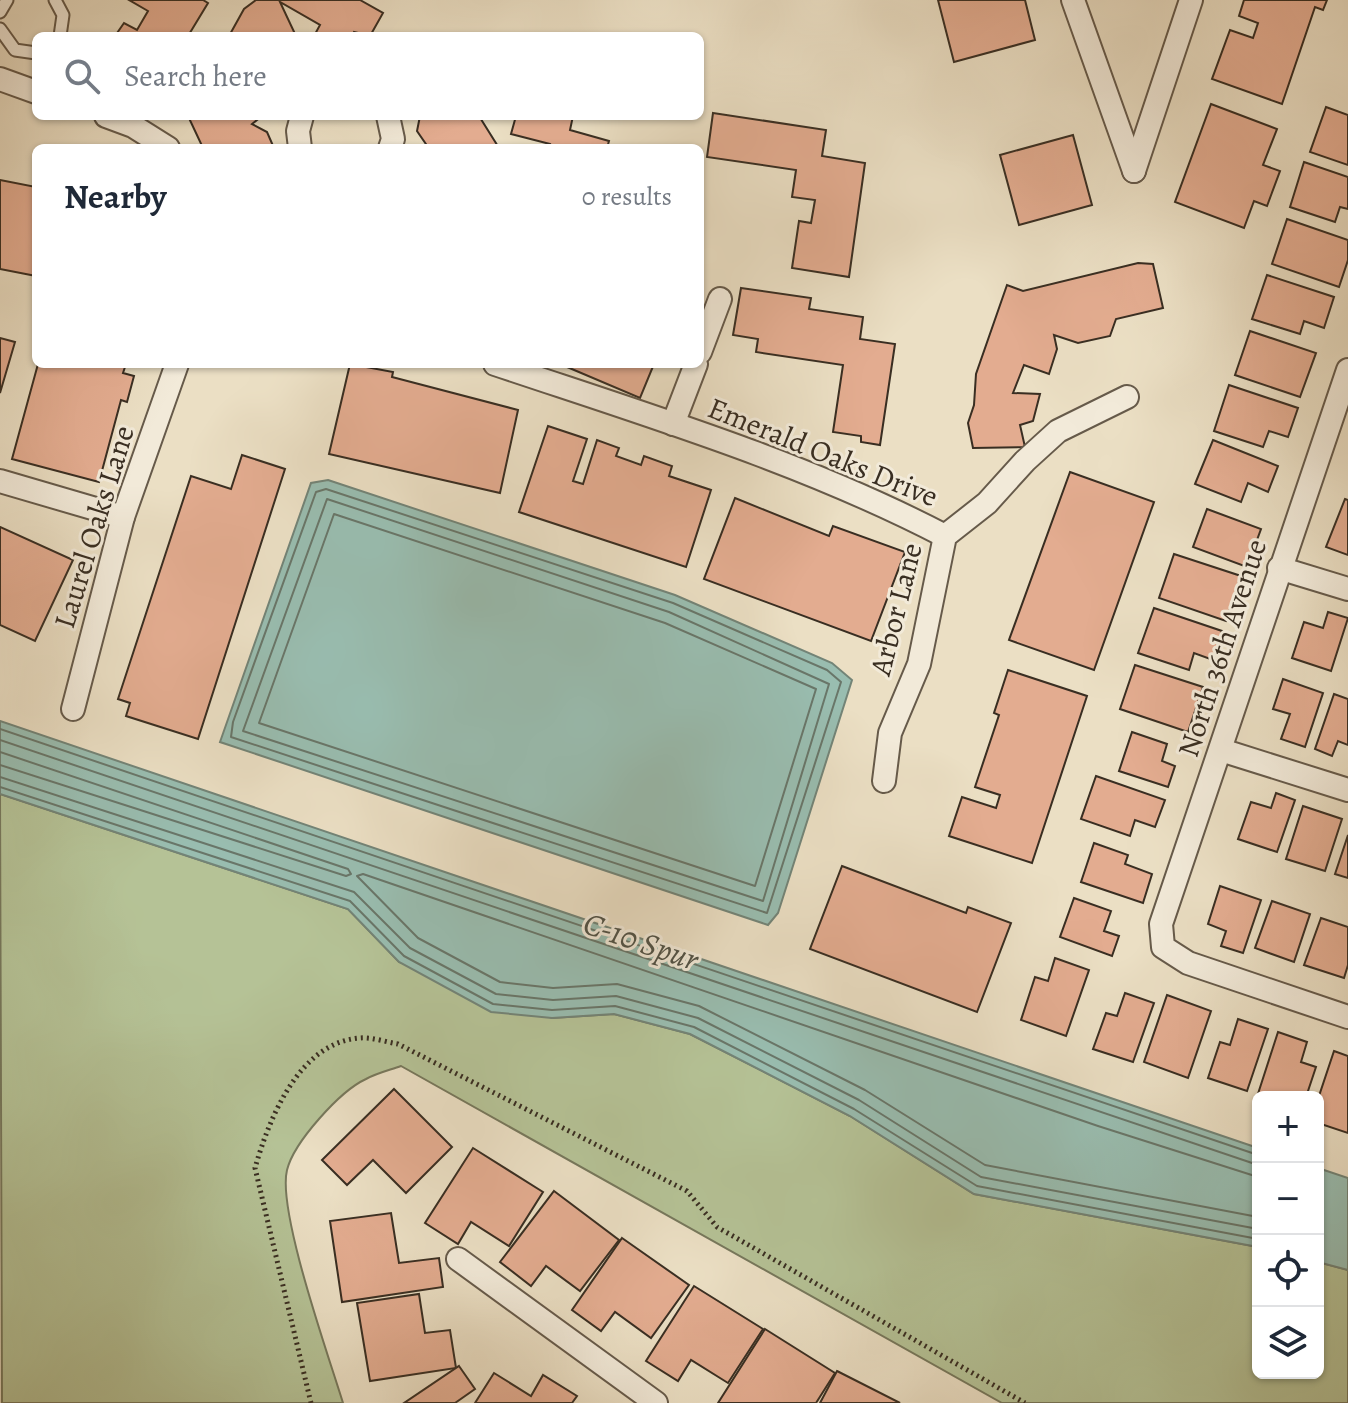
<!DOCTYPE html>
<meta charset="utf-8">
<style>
body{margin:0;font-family:Alegreya,serif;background:#f2f2f3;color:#1f2937}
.controls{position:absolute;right:24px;bottom:24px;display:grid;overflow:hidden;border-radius:12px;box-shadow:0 2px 6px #0004}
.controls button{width:72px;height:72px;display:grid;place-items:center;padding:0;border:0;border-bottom:2px solid #e0e1e3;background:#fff;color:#1f2937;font:40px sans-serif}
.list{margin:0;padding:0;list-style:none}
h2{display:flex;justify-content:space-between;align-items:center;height:104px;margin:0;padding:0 32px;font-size:34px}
h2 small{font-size:26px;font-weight:400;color:#747a83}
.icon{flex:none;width:44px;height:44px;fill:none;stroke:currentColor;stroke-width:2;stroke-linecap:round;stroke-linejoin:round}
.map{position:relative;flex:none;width:1348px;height:1403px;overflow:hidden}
.search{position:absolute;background:#fff;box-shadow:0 2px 6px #0004;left:32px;top:32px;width:672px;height:88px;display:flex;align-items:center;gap:20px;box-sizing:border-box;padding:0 28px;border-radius:12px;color:#747a83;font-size:30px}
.panel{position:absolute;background:#fff;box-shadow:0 2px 6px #0004;left:32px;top:144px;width:672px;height:224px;border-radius:12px}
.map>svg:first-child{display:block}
.green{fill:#b5c296;stroke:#77785c;stroke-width:2}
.water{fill:#99bdb0;stroke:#738477;stroke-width:2}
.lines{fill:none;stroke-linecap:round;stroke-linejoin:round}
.shore{stroke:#697669;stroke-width:2}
.building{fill:#e3ac90;stroke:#392e22;stroke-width:2}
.lane-casing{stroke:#665a4a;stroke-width:15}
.street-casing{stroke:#665a4a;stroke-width:26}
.path{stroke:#392e22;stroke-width:5;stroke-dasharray:2 4;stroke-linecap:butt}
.lane{stroke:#f2ead9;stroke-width:11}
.street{stroke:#f2ead9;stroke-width:22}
.labels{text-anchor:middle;stroke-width:6;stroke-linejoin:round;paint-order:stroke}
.street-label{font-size:30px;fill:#392e22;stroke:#f2ead9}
.water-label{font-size:32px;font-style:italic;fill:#515246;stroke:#f2ead9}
</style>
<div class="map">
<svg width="1348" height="1403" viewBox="0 0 1348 1403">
<rect width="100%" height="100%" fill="#ebdfc4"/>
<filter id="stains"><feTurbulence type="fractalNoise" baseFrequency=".0025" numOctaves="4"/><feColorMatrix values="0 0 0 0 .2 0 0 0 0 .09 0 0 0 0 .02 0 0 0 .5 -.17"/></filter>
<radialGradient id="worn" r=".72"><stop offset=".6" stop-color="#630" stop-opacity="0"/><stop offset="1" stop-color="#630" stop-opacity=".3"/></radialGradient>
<path class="green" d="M0,794L348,909L399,962L552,1018L614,1014L690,1034L850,1116L974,1194L1258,1247V1373H1318V1262L1348,1270V1403H1002L401,1066C390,1070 377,1073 366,1079C340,1091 294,1142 287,1170C277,1211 329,1357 343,1403H2Z"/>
<g class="water">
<path d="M328,480L675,595L832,663L852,680L778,913L768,925L220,742L311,483Z"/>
<path d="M0,721L1258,1148V1247L974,1194L850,1116L690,1034L614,1014L552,1018L491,1012L399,962L348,909L0,794Z"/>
<path d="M1318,1168L1348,1178V1270L1318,1262Z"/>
</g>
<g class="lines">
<g class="shore">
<path d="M326,489L673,603L827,670L841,682L767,913L231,737L233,722L316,492Z"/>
<path d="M327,499L669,612L829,684L763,901L243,731Z"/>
<path d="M334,514L665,623L816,689L755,886L259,723Z"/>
<path d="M0,729L1258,1155"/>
<path d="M0,740L1258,1165"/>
<path d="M0,752L348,869L351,874L346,876L0,765"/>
<path d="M0,777L354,892L410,948L496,994L553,1000L616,996L698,1018L859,1100L981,1177L1258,1229"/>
<path d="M0,787L350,901L404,956L493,1004L552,1010L615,1006L694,1027L854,1109L977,1186L1258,1239"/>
<path d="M1258,1177L1098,1126L363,874L357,876L418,938L500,982L553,988L617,984L699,1006L865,1090L985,1165L1258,1217"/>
</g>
</g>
<g class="building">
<path d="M129,0H203L208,3L188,36H115L124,23L137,30L148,11Z"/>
<path d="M256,0H360L383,13L370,36L354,32L352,36H314L320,25L280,2L296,36H229L244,9Z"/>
<path d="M938,0H1025L1035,40L954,62Z"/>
<path d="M1244,0H1327L1323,10L1315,7L1282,104L1212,79L1230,30L1253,38L1258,23L1239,16Z"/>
<path d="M1211,104L1277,129L1263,165L1280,171L1267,206L1254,201L1244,228L1175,202Z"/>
<path d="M1326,107L1348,115V165L1310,152Z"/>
<path d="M713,113L826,130L822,156L865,163L849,277L792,268L799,221L811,223L815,200L792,197L796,170L707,157Z"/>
<path d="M188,116H262L252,124L267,132L274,148H203Z"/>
<path d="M420,116H479L499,148L428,147L417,131Z"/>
<path d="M516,116H573L570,130L609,141L607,148H549L550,144L511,134Z"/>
<path d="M1073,135L1092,205L1019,225L1000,155Z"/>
<path d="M1304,162L1348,177V209L1340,207L1335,222L1290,207Z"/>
<path d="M0,180L36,187V276L0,269Z"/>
<path d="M1287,219L1348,240V260L1339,287L1272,264Z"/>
<path d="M1138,263L1153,264L1163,308L1116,319L1110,336L1078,343L1054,335L1057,349L1049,374L1024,365L1013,393L1040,394L1033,421L1020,425L1025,447L973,448L968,423L974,405L976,374L1007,285L1023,291Z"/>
<path d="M1267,275L1334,297L1324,328L1304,321L1300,334L1252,319Z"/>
<path d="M741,288L811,298L809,309L863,317L860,339L895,344L880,445L861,442V436L833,432L843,365L756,352L758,339L733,335Z"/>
<path d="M1250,331L1316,353L1300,397L1235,375Z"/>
<path d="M0,338L15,342L0,393Z"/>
<path d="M38,364H126L123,373L134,376L127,402L121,400L99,482L12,459Z"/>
<path d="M350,364L393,372L392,377L518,410L500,493L329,454Z"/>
<path d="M560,364H654L640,398Z"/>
<path d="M1229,385L1298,408L1288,437L1269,431L1263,447L1214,431Z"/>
<path d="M548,426L587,439L573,481L583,484L597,440L619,448L616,456L641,465L644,456L672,466L669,476L711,490L686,567L519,512Z"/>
<path d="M1213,440L1278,466L1268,492L1248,483L1241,502L1195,484Z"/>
<path d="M242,455L285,469L198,739L126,716L130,703L118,699L191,476L231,489Z"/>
<path d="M1070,472L1154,502L1094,670L1009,640Z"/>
<path d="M735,498L829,536L833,526L905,552L871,641L704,579Z"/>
<path d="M1345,499L1348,500V555L1326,547Z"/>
<path d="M1207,509L1261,529L1247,567L1193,547Z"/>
<path d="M0,527L73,560L35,641L0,625Z"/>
<path d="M1174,554L1241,576L1226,621L1159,598Z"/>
<path d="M1154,608L1222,631L1213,660L1194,653L1189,670L1138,653Z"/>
<path d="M1328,612L1348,618L1331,671L1292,658L1304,622L1323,628Z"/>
<path d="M1135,665L1203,687L1188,732L1120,709Z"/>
<path d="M1008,670L1087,696L1032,863L949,836L962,797L996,808L1000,795L975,787L999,715L994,713Z"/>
<path d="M1283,679L1323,693L1305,747L1281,739L1290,714L1273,709Z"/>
<path d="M1334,694L1348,699V745L1338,741L1332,756L1315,749Z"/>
<path d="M1132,732L1167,744L1162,761L1175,766L1168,787L1119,771Z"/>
<path d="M1096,776L1165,800L1155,827L1135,820L1130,836L1081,819Z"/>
<path d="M1276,793L1295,800L1277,852L1238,839L1251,802L1271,808Z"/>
<path d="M1303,806L1342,819L1325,871L1286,859Z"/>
<path d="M1348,835V878L1335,874Z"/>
<path d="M1094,843L1128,855L1125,864L1152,874L1143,903L1081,882Z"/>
<path d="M842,866L966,913L968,907L1011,923L977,1012L810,949Z"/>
<path d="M1220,886L1261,900L1243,953L1221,946L1226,931L1208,924Z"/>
<path d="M1074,898L1111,911L1104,931L1119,936L1112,956L1060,937Z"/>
<path d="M1272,901L1310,914L1294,962L1255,948Z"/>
<path d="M1321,918L1348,927V965L1344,978L1304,965Z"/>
<path d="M1055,958L1089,970L1066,1036L1021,1020L1035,977L1048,981Z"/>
<path d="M1125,993L1154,1003L1133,1062L1093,1049L1106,1013L1117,1016Z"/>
<path d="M1167,995L1211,1011L1188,1078L1144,1062Z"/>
<path d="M1238,1019L1268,1029L1247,1091L1208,1078L1220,1042L1230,1045Z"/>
<path d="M1278,1032L1307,1042L1301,1062L1316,1067L1306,1097H1258V1101L1256,1100Z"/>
<path d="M1334,1051L1348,1056V1133L1318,1123V1099Z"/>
<path d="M394,1089L452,1147L406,1193L373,1160L347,1185L322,1160Z"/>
<path d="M473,1148L543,1192L509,1246L471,1222L458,1244L425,1223Z"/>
<path d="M554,1191L619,1240L580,1291L546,1266L531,1286L500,1262Z"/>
<path d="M391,1213L399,1263L439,1258L443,1287L342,1302L330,1221Z"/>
<path d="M622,1238L689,1285L651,1338L615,1312L601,1331L572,1310Z"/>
<path d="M694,1286L763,1329L728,1383L691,1360L678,1381L646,1361Z"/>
<path d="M419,1294L425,1333L450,1330L456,1368L370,1381L357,1303Z"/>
<path d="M765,1329L835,1373L816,1403H718Z"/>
<path d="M459,1366L475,1389L455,1403H404Z"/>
<path d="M837,1371L900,1403H820Z"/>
<path d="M494,1373L531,1396L543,1375L577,1396L572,1403H475Z"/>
</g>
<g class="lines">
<g class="lane-casing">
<g id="lane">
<path d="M55,0L63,15L60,36"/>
<path d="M0,12L7,0"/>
<path d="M0,29L15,50L36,53"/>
</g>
</g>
<g class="street-casing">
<g id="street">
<path d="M1073,0L1134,171"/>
<path d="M0,79L36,92"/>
<path d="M106,116L133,126L168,148"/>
<path d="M388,116L393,139L390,148"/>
<path d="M300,148L298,131L302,116"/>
<path d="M1134,171L1191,0"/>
<path d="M700,352L720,299"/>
<path d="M495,364C647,415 803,462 945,536"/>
<path d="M1348,370L1161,924L1163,947L1188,963L1348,1017"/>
<path d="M673,424L696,364"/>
<path d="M0,481L123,517"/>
<path d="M1279,568L1348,589"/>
<path d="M73,709L123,517L177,364"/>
<path d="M1221,750L1348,790"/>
<path d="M884,781L890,733L919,664L945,536L987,503L1025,461L1058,431L1127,397"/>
<path d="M458,1259L656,1403"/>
</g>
</g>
<path class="path" d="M311,1403L255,1168C269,1119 299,1042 360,1038C372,1037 386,1042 398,1044L687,1191L717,1227L1025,1403"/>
<use href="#lane" class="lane"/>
<use href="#street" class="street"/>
</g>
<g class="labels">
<g class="street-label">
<text transform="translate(823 452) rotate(22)" y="10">Emerald Oaks Drive</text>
<text transform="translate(94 527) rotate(-73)" y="10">Laurel Oaks Lane</text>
<text transform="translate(896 609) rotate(-76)" y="10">Arbor Lane</text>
<text transform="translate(1222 648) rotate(-72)" y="10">North 36th Avenue</text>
</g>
<g class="water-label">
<text transform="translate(641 941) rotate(19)" y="11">C-10 Spur</text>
</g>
</g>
<rect width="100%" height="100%" filter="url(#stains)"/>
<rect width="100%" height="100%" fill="url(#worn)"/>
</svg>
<div class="controls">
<button>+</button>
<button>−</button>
<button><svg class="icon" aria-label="locate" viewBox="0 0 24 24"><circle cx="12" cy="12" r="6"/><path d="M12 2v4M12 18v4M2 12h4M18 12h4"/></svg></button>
<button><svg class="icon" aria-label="layers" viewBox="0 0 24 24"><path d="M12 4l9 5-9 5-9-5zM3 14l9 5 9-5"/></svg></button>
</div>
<div class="search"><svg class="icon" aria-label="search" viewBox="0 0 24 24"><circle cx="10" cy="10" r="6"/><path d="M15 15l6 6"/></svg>Search here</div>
<section class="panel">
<h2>Nearby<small>0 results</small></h2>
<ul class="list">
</ul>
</section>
</div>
